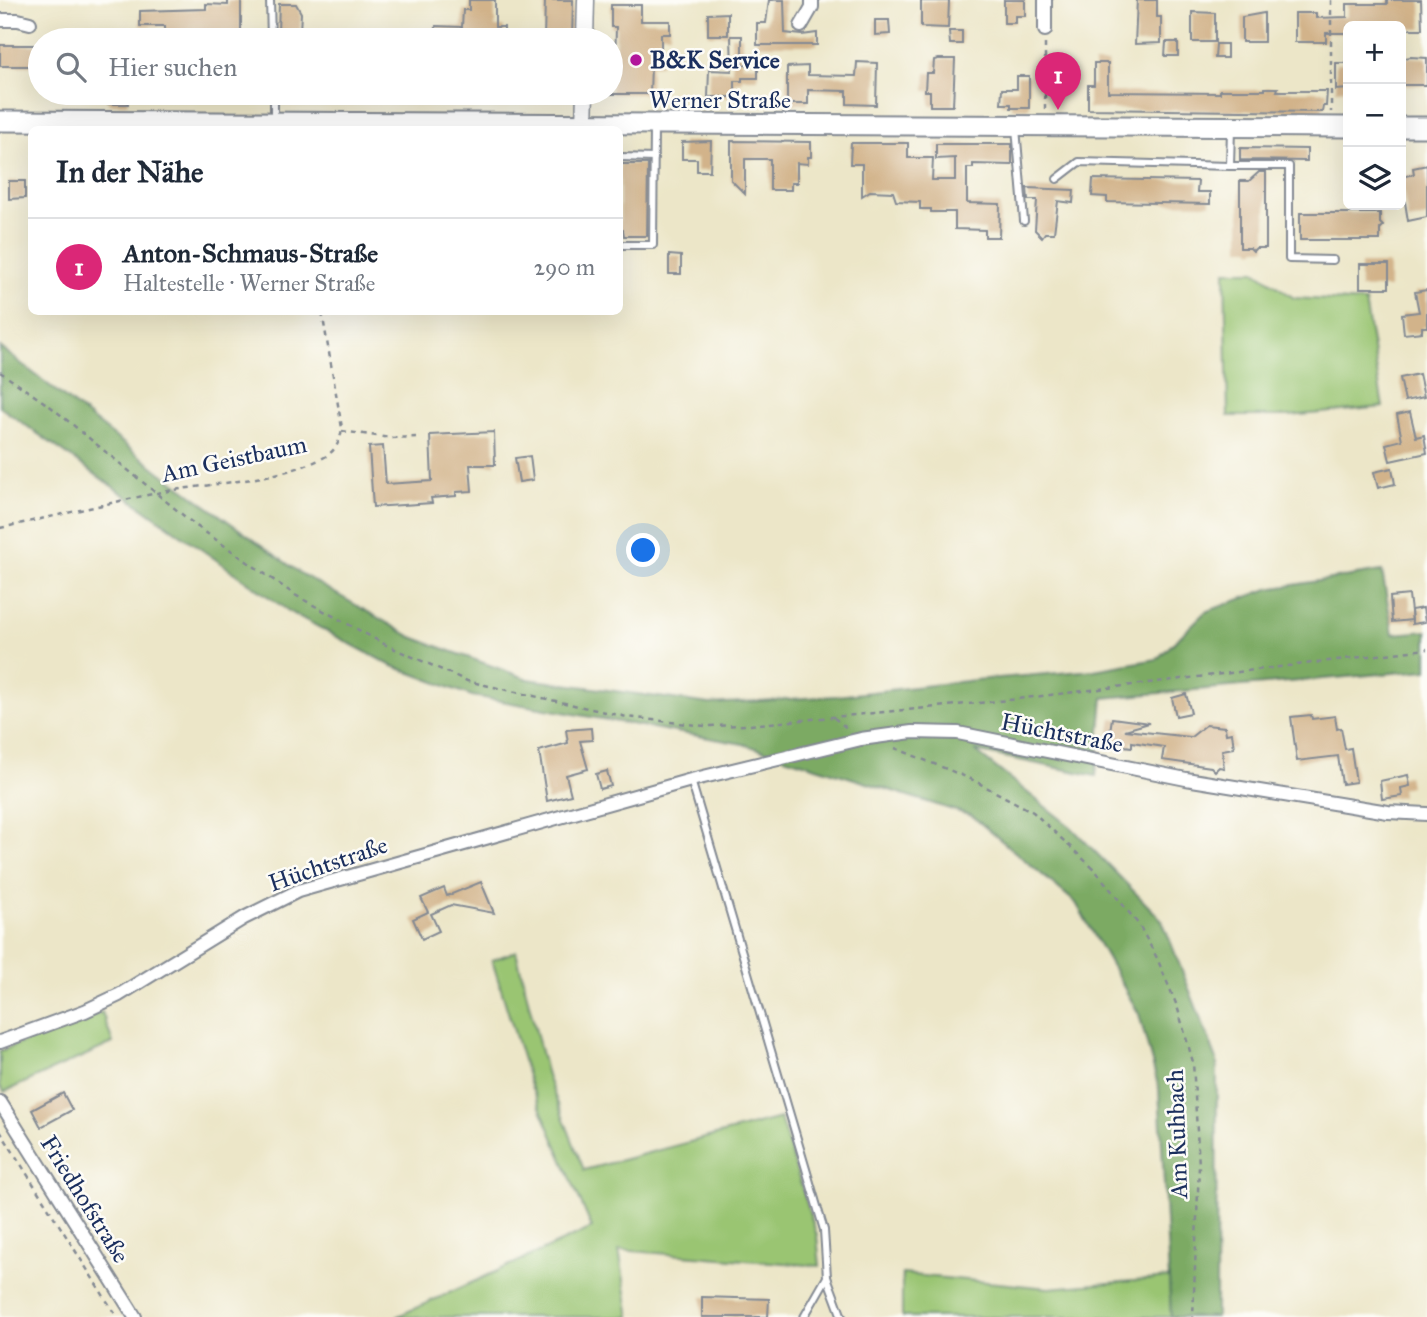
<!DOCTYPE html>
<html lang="de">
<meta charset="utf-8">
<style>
body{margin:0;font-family:"IM FELL Great Primer",serif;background:#f6f6f7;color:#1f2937}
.controls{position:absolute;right:21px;top:21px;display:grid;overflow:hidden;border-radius:10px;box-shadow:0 7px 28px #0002}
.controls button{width:63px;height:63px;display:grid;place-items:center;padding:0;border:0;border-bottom:2px solid #e0e1e3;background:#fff;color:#1f2937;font:35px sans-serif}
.you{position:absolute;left:644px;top:551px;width:24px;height:24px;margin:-18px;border:5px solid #fff;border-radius:50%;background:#1a73e8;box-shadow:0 0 0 10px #1a73e833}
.badge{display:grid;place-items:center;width:46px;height:46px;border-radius:50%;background:#db2777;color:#fff;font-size:23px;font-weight:700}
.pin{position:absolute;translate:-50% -58px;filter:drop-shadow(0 2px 4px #0008)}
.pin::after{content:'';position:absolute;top:37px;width:24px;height:21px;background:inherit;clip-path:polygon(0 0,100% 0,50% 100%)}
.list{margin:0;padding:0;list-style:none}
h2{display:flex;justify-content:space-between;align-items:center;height:91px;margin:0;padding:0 28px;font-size:30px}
h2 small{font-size:23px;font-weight:400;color:#747a83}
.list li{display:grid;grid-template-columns:46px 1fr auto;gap:21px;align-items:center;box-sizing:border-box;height:98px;padding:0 28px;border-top:2px solid #e0e1e3}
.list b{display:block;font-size:26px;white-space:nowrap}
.list p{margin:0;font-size:23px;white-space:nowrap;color:#747a83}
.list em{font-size:23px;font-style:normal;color:#747a83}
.icon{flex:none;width:38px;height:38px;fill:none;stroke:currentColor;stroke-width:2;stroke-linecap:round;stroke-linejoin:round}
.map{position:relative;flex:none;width:1427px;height:1317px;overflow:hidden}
.search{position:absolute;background:#fff;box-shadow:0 7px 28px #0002;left:28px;top:28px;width:595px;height:77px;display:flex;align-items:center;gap:18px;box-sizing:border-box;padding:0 24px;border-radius:38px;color:#747a83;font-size:26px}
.panel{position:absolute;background:#fff;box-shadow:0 7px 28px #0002;left:28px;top:126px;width:595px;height:189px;border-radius:10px}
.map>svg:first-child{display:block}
.green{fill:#9ac572;stroke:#5a7a68;stroke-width:2}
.forest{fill:#7baa64;stroke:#4b6c61;stroke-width:2}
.building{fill:#d2b38a}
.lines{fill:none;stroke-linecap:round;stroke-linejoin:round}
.service-casing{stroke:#848a93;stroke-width:10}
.minor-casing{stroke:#848a93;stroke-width:16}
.tertiary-casing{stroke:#848a93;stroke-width:19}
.primary-casing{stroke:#848a93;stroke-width:23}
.path{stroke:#848a93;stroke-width:2.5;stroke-dasharray:5 5;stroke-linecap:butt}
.service{stroke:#fff;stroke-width:6}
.minor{stroke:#fff;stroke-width:12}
.tertiary{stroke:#fff;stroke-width:16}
.primary{stroke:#fff;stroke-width:19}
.poi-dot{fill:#b5179e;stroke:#fdfcf7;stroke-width:2.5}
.labels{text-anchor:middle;stroke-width:5;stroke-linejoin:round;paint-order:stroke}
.poi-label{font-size:24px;font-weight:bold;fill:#1b2f5e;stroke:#fdfcf7;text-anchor:start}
.street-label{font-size:24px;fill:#1b2f5e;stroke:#fdfcf7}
</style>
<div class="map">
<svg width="1427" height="1317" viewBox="0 0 1427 1317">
<rect width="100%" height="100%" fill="#fdfcf7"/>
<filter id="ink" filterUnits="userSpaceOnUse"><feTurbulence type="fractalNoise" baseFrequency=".0143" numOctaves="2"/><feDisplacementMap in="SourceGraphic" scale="14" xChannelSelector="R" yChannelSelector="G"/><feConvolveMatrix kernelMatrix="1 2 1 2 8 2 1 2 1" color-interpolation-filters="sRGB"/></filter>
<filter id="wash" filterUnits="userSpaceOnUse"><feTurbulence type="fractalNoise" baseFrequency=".00686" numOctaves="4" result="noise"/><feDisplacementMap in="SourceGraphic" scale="28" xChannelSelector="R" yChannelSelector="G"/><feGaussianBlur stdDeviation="1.57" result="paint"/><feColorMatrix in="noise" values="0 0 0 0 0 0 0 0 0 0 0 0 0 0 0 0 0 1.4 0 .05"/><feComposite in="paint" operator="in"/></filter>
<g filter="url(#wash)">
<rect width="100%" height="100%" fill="#ece6c8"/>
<g class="green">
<path d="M1225,271H1255L1294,298L1365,302L1383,407L1289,416H1228Z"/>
<path d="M516,951L547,1076L584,1170L780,1118L817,1236L820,1266L619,1250L630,1317H396L592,1228L531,1086L492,960Z"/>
<path d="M102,1012L113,1043L4,1092L0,1086V1051Z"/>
<path d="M902,1274L1049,1288L1169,1278L1171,1317H902Z"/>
</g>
<path class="forest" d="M0,347L160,472L300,573L412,637L528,679L710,704L837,696L975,680L1094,670L1157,659L1205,612L1268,589L1382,571L1393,634L1427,631V670L1103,698L1096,776L975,751L1071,827L1162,920L1217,1060L1216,1317H1171L1159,1089L1139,1014L1076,903L972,816L743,744L472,696L390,665L290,612L0,407Z"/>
<g id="blocks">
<g class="building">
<path d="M228,0H241V40H165V26H140V11L206,9V4L228,5Z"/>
<path d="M469,0H495V27H504V40H435L436,26L462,27L463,10H469Z"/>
<path d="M545,0H573L572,40H544Z"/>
<path d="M769,0H784L785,33L802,35L817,33V45H757V23H766Z"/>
<path d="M1004,0H1025V16H1015V23H1004Z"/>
<path d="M1137,0H1157V17H1161V43L1135,44Z"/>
<path d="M1387,0H1421L1422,29H1401V26H1348V33H1326V42H1295V13H1316V18L1347,17V4H1387Z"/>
<path d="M921,1H949L948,28L921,27Z"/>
<path d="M279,4H296L301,13L300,32H278Z"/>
<path d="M611,5H641V21H670V34H661V65H651L650,94H611L612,65H615L616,27H611Z"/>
<path d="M1192,12L1215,13V42H1192Z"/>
<path d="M728,13V35H708V14Z"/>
<path d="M1264,13V42H1242V17Z"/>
<path d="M875,20H889L890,34L875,35Z"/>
<path d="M949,31H962V44H950Z"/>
<path d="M731,36H742V65H758V78H742V81H735V97H708L709,70L732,71Z"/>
<path d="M1166,42H1178V56H1165Z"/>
<path d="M1216,44H1227V58H1215Z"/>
<path d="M0,45H37V51L40,50V66H0Z"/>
<path d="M1410,57L1427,58V85H1401V59Z"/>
<path d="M938,59H955L953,106H930V91H925L926,73H933L934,60Z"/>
<path d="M857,62L877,63L876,105L847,104V91L808,90V104H787V67L808,66V75L856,76Z"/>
<path d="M1094,63H1108V92L1220,93V90H1265V88H1278L1277,91H1327L1326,106H1323L1322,112L1088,109V85H1094Z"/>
<path d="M1336,63H1348V89L1336,90Z"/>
<path d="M1017,76H1029V108H1011V104H1001L1002,89H1017Z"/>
<rect x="108" y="93" width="20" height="11"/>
<path d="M711,141L710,171H697V159H682V142Z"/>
<path d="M731,141L811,142V157H808V164L797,163V183H791V190H770V159H745V194L731,180Z"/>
<path d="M851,143H908V158H933L932,180H955V158L936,159V144H1012V165L973,164V168H967V203L1000,204L999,237H985V230L955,229V212H931V209H920V202L896,201L893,192L870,191L862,196V164H850Z"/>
<path d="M1240,148L1307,149V161L1240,160Z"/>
<path d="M620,164H648L647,236H624L623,230H620Z"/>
<path d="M1427,165V217L1408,221L1401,177L1414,174L1413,168Z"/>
<path d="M1259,172H1266V248H1256L1253,251L1250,248H1240V181H1249Z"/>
<path d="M1093,179L1198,181L1197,192H1210V204L1107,202V197L1092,196Z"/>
<path d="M9,181H25V198L9,199Z"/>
<path d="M1027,188L1074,190L1073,203L1058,201L1054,233H1045L1042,237L1035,230L1037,200H1028Z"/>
<path d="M1300,213H1380V223L1383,226L1380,229V240H1300Z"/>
<path d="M669,255L681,256V274H669Z"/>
<rect x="1360" y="264" width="29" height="24"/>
<path d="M1427,290V327H1422V332L1404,334L1402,314L1419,312L1415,292Z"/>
<path d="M1419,374L1424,397L1405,401L1400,378Z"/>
<path d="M1410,412L1416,437L1424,435L1427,453L1390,461L1386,444L1402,440L1397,415Z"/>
<path d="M494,432L495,465H470L472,491L456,492V496L431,498L432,503L373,507L369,447L383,446L386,484L432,481L430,435Z"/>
<path d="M530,456L533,480L519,482L515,458Z"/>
<path d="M1392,468L1395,484L1378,488L1374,472Z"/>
<path d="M1409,595L1412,620L1392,622L1390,597Z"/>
<path d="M1423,608L1425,622L1412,624L1411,610Z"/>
<path d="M1186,694L1191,713L1176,716L1172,698Z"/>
<path d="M1311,715L1312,719L1335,716L1337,729L1341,728L1345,749L1351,748L1356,782L1342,784L1338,756L1297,761L1291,717Z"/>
<path d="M1112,718L1149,723L1125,730L1191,737L1206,725L1225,727L1226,734L1232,733L1234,748L1222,750L1224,768L1219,767L1215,771L1211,767L1162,760L1164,747L1132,742V747L1108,744Z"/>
<path d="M591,728L592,740L580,741L588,769L566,775L571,795L547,801L539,751L568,743L566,730Z"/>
<path d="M607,771L611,786L600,789L596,774Z"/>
<path d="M1408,775L1410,786L1401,788L1402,796L1382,799L1380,781Z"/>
<path d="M481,882L494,913L451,905L431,914L439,931L422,939L413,919L428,912L421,898L444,888L447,896Z"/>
<path d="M63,1093L72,1110L41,1127L32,1110Z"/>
<path d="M702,1297L769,1299L768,1317H702Z"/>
</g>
</g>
</g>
<g filter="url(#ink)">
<use href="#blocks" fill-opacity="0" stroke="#848a93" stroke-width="2"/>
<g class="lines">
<g class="service-casing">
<g id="service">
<path d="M270,0L271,40"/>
<path d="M350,93L355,96"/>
<path d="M274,121V93"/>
<path d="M1016,128L1024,221"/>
<path d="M620,157L654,158"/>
<path d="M1230,166H1289V259L1333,260"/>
<path d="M1057,179L1079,162L1230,166L1231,128"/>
<path d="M620,245H653L654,126"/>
<path d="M691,780L824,1230L827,1277L804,1317"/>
<path d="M827,1277L842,1317"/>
</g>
</g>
<g class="minor-casing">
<g id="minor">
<path d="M1045,0V30"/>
<path d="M0,20H18L30,23"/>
<path d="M801,26L812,7V0"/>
<path d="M0,1042L85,1011L119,995L244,918L298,891L691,780L861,739L912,732L958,733L1186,779L1388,812L1427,814"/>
<path d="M0,1102L135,1317"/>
</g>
</g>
<g class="tertiary-casing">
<g id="tertiary">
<path d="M585,40L586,0"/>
<path d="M584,125L585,93"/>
</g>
</g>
<g class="primary-casing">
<g id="primary">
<path d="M0,121L1348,127"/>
<path d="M1401,127H1427"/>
</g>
</g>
<g class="path">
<path d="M1331,0V112"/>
<path d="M1045,109V42"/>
<path d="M0,372L51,407L195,525L295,595L386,645L467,681L627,717L705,726L750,725L1009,700L1427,649"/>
<path d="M342,431L391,438L416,437"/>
<path d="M0,528C52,517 104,504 157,493C210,483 268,482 319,460C334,453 340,444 342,428L322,312"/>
<path d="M834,718L848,729"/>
<path d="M895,748L971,779L1033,812L1095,870L1139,925L1157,958L1177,1006L1193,1062L1199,1166L1193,1317"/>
<path d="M0,1131L117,1317"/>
</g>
<use href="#service" class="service"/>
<use href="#minor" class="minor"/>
<use href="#tertiary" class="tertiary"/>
<use href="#primary" class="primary"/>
</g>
</g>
<circle class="poi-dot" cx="636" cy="60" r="7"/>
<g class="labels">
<g class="poi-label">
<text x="650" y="68">B&amp;K Service</text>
</g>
<g class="street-label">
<text x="720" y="108">Werner Straße</text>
<text transform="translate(234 459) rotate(-12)" y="8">Am Geistbaum</text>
<text transform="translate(1062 733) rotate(11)" y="8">Hüchtstraße</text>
<text transform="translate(328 864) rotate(-19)" y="8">Hüchtstraße</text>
<text transform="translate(1177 1134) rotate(-92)" y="8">Am Kuhbach</text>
<text transform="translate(85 1199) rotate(58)" y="8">Friedhofstraße</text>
</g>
</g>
</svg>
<div class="controls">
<button>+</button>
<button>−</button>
<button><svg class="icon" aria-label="layers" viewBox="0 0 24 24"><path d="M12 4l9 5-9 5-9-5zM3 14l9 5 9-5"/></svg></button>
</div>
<div class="you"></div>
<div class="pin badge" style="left:1058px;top:110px">1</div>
<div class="search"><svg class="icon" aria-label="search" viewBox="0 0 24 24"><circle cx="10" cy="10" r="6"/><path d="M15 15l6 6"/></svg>Hier suchen</div>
<section class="panel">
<h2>In der Nähe<small></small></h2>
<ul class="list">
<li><span class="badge">1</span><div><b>Anton-Schmaus-Straße</b><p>Haltestelle · Werner Straße</p></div><em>290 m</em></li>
</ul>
</section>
</div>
